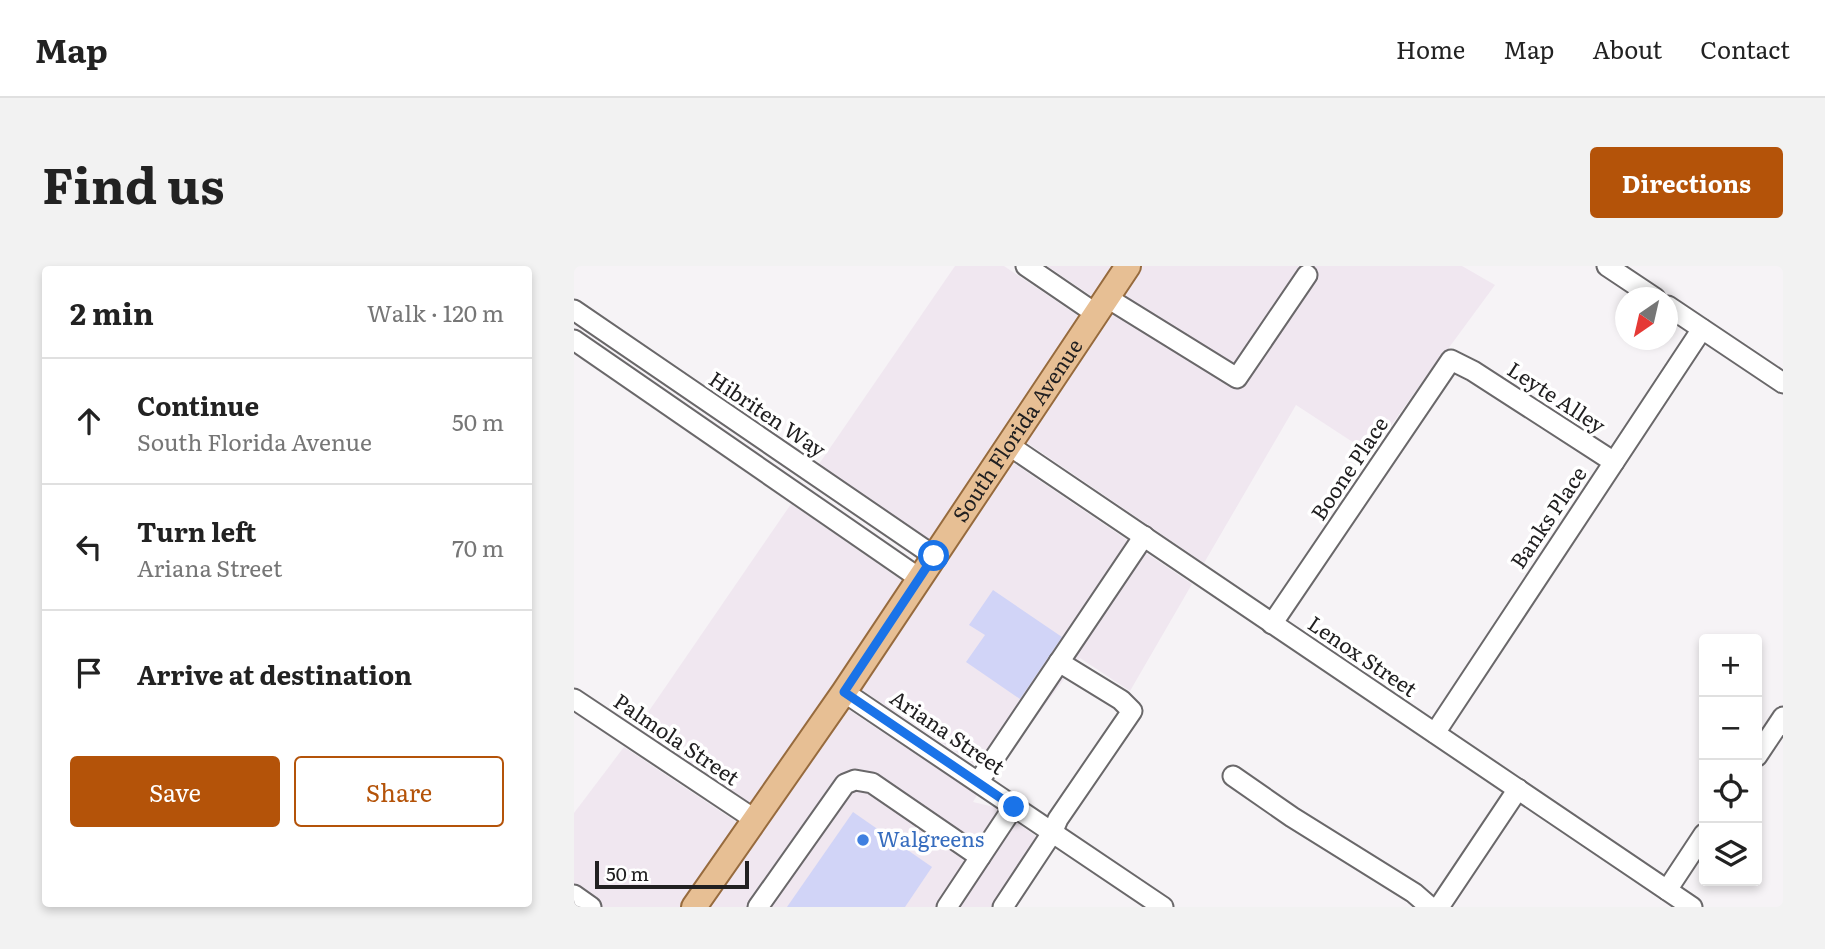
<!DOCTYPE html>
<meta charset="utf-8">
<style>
body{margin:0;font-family:Literata,serif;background:#f2f2f2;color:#222}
.controls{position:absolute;right:21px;bottom:21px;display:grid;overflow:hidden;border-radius:7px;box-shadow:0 4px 10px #0003}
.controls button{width:63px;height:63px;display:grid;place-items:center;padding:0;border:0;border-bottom:2px solid #e0e0e0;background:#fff;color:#222;font:35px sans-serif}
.compass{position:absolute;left:1041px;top:21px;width:63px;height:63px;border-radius:50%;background:#fff;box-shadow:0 4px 10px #0003;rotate:214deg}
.scale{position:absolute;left:21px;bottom:18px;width:154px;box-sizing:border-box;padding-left:7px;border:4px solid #212021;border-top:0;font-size:19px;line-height:24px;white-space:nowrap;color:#212021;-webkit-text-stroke:5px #fff;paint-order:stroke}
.stop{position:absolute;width:21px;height:21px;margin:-16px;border:5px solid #1a73e8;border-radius:50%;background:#fff}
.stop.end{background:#1a73e8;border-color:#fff;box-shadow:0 2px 7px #0008}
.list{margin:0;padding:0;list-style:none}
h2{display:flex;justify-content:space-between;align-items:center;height:91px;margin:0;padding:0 28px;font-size:30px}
h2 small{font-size:23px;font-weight:400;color:#767676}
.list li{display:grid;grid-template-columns:46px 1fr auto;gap:21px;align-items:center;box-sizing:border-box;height:126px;padding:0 28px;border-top:2px solid #e0e0e0}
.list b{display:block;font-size:26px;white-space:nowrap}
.list p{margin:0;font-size:23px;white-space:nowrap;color:#767676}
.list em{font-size:23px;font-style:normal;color:#767676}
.actions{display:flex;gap:14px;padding:21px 28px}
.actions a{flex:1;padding:16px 0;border:2px solid #b45309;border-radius:7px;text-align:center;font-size:24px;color:#b45309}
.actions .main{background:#b45309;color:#fff}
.icon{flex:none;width:38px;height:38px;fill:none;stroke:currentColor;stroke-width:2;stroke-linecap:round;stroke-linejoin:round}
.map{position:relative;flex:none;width:1209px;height:641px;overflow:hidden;border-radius:7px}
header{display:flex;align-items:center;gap:42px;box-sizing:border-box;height:98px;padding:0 35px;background:#fff;border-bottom:2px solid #e0e0e0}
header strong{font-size:33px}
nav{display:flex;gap:38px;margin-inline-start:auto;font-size:24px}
.intro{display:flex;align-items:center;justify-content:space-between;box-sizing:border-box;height:168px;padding:0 42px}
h1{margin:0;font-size:49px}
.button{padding:18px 32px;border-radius:7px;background:#b45309;color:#fff;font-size:24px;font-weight:700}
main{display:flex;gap:42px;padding:0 42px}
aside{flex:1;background:#fff;border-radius:7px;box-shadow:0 4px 10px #0003}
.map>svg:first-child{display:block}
.built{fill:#f0e7f0}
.building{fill:#d1d4f7}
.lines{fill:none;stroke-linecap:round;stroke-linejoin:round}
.minor-casing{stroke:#6a686a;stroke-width:23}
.major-casing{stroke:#976b3e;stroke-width:28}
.minor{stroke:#fff;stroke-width:19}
.major{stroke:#e7bf94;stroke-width:24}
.route{stroke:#1a73e8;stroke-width:9}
.shop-dot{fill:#3f7fe0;stroke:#fff;stroke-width:2.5}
.labels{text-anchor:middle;stroke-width:7;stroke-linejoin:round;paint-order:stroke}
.street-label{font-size:21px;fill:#212021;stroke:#fff}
.shop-label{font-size:21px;fill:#366cbe;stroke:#fff;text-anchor:start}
</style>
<header>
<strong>Map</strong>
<nav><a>Home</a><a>Map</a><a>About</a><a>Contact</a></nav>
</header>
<div class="intro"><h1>Find us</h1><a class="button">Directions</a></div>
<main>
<aside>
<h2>2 min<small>Walk · 120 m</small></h2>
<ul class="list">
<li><svg class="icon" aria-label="ahead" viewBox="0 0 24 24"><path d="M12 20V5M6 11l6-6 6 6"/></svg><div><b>Continue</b><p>South Florida Avenue</p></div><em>50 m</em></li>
<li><svg class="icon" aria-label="left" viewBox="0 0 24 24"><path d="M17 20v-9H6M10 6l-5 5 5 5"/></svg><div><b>Turn left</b><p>Ariana Street</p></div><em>70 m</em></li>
<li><svg class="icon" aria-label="arrive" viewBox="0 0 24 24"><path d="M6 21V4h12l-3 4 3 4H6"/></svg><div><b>Arrive at destination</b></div></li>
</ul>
<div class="actions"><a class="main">Save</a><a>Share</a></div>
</aside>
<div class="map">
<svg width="1209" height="641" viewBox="0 0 1209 641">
<rect width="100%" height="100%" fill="#f6f3f6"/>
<g class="built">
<path d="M381,0H430L506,51L357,275L245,198Z"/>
<path d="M473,0H540L519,31Z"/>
<path d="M566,0H888L921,19L871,87L868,88L797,188L722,139L630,297L449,174Z"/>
<path d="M435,194L618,318L556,425L506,392L418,510L285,422Z"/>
<path d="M217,238L330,316L261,420L178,538L64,461Z"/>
<path d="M272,442L403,529L399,536L420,541L465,572L419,641H132Z"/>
<path d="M50,481L164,557L107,641H0V547Z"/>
</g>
<g class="building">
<path d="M419,324L488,371L446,433L392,396L411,369L395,359Z"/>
<path d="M279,546L358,601L331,641H213Z"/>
</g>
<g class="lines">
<g class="minor-casing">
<g id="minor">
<path d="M452,0L521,47"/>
<path d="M1033,0L1081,32"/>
<path d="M532,31L663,112L733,9"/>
<path d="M1094,40L1209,117"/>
<path d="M0,44L360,290"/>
<path d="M0,74L345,312"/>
<path d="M433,178L1118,641"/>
<path d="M698,358L877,94L899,105L1040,196"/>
<path d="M270,426L589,641"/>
<path d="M0,433L180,553"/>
<path d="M861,467L1128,63"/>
<path d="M1183,490L1209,451"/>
<path d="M659,510L718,551L840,627L856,641"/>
<path d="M405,515L570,270"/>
<path d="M1093,624L1130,568"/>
<path d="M0,629L17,641"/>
<path d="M184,641L271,518L281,514L298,517L406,591"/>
<path d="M373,641L440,540"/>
<path d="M429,641L478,567L484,553L558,445L547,434L485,396"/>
<path d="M865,641L944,523"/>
</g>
</g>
<g class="major-casing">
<g id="major">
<path id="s1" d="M120,641L270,426L554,0"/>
</g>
</g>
<use href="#minor" class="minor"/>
<use href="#major" class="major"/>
</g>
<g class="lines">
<path class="route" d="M360,290L270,426L440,541"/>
</g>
<circle class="shop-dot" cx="289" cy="574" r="7"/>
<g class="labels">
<g class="street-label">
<text transform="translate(982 132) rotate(33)" y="7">Leyte Alley</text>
<text transform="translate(193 149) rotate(34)" y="7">Hibriten Way</text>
<text dy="7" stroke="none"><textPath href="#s1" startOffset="576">South Florida Avenue</textPath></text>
<text transform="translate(776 203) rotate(-56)" y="7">Boone Place</text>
<text transform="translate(975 252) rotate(-56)" y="7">Banks Place</text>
<text transform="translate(788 391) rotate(34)" y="7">Lenox Street</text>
<text transform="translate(373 467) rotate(34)" y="7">Ariana Street</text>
<text transform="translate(102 474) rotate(34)" y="7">Palmola Street</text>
</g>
<g class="shop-label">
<text x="303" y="581">Walgreens</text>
</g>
</g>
</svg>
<div class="controls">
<button>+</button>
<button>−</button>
<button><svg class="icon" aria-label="locate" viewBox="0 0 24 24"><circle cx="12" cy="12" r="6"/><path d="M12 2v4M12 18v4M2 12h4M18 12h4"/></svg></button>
<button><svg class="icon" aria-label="layers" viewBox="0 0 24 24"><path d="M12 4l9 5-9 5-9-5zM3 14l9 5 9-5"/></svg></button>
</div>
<svg class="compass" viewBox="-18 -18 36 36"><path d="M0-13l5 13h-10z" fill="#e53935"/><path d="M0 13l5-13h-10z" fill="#767676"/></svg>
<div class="scale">50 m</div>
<div class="stop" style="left:360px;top:290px"></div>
<div class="stop end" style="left:440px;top:541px"></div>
</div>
</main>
